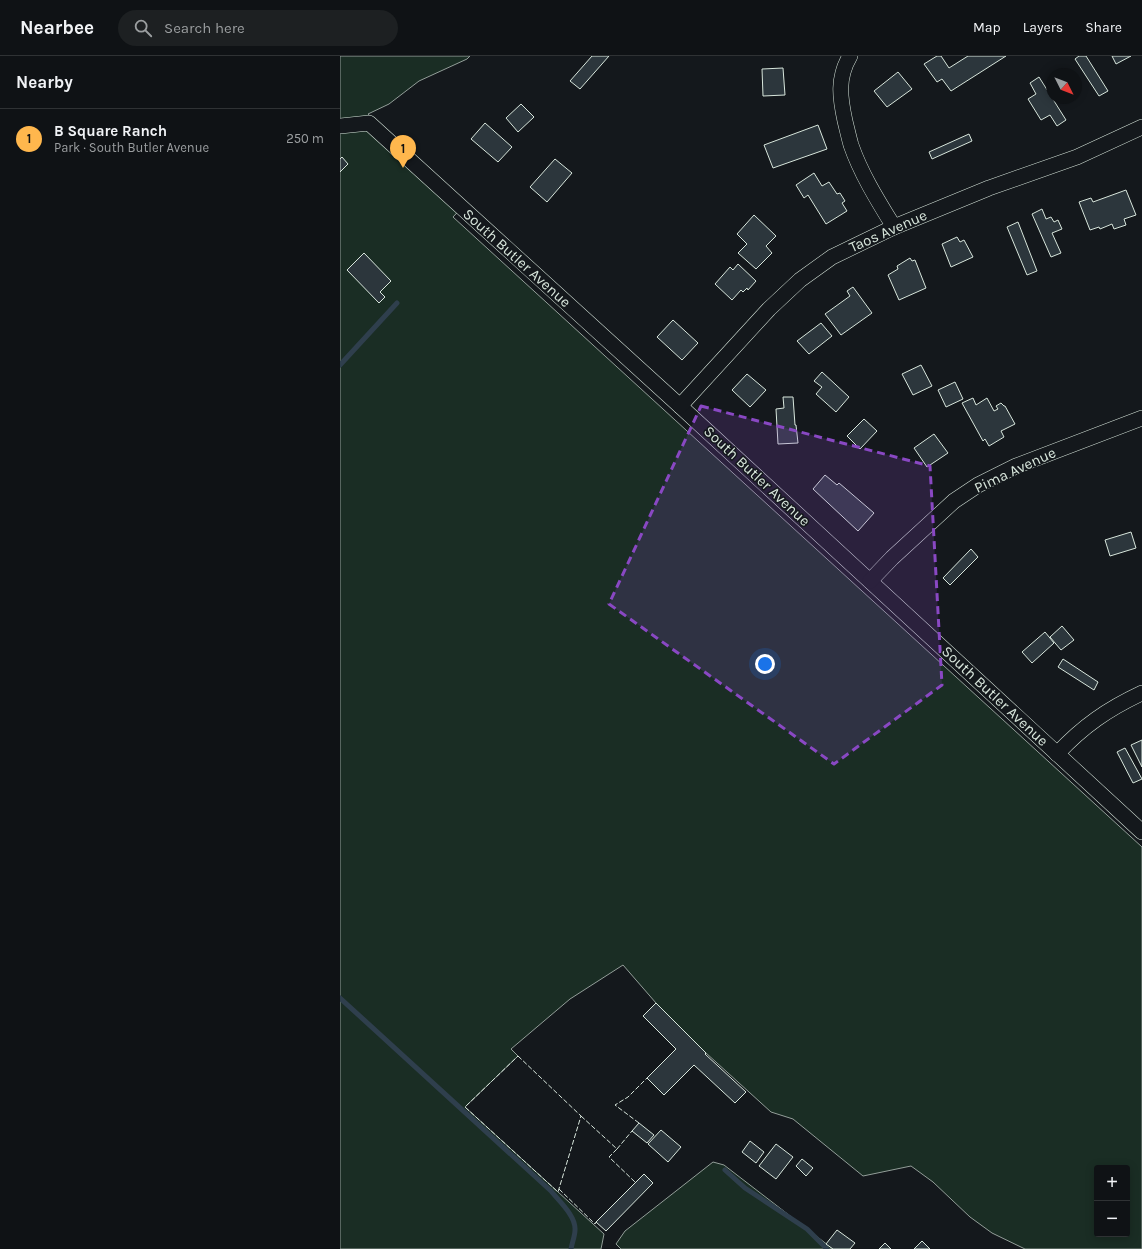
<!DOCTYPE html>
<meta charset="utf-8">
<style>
body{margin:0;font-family:Karla,sans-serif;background:#1d2022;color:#f1f3f6}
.controls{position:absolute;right:12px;bottom:12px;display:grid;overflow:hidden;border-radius:4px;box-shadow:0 2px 10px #0003}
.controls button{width:36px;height:36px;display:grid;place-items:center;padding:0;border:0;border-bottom:1px solid #2f3234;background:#0f1215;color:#f1f3f6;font:20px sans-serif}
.compass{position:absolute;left:706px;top:12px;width:36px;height:36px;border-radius:50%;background:#0f1215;box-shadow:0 2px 10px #0003;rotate:132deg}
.you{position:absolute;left:425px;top:608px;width:14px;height:14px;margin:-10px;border:3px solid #fff;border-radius:50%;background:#1a73e8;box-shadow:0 0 0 6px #1a73e833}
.badge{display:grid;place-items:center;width:26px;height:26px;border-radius:50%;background:#ffb74d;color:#111;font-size:13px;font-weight:700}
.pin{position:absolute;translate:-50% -33px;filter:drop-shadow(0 1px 2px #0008)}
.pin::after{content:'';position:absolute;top:21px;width:14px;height:12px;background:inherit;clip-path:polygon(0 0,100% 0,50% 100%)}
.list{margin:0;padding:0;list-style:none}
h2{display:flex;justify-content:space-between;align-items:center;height:52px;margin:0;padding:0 16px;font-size:17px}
h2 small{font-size:13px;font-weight:400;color:#9b9ea0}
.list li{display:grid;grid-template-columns:26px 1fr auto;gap:12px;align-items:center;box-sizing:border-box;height:60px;padding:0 16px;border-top:1px solid #2f3234}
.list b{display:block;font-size:15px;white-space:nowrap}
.list p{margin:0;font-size:13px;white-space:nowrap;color:#9b9ea0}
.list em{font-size:13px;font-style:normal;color:#9b9ea0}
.icon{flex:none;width:22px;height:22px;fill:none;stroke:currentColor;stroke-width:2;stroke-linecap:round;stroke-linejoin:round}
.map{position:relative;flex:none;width:802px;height:1193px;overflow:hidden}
header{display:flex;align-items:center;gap:24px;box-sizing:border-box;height:56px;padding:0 20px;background:#0f1215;border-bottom:1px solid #2f3234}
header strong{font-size:19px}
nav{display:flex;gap:22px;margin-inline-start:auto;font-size:14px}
.search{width:280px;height:36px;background:#1d2022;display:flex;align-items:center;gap:10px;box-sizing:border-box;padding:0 14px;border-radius:22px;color:#9b9ea0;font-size:15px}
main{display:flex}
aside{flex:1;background:#0f1215}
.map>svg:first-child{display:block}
.green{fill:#1a2d24;stroke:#939e99;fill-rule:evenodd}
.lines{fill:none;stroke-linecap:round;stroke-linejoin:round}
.stream{stroke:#2f3f4d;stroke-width:5}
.building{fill:#2c363c;stroke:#d8e6dc}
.minor-casing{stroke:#d8e6dc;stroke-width:16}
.minor{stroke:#14181c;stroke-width:15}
.fence{stroke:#d8e6dc;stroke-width:1;stroke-dasharray:5 2;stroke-linecap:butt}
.marked{fill:#8948c3;fill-opacity:0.2;stroke:#8948c3;stroke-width:3;stroke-dasharray:8 5;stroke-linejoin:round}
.labels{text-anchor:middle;stroke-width:3;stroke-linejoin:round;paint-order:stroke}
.street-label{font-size:15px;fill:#d8e6dc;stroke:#14181c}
</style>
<header>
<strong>Nearbee</strong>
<div class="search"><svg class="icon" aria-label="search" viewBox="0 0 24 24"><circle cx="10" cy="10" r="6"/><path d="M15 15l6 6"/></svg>Search here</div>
<nav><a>Map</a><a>Layers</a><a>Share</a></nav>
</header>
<main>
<aside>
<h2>Nearby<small></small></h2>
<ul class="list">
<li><span class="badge">1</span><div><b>B Square Ranch</b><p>Park · South Butler Avenue</p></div><em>250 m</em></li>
</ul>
</aside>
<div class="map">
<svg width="802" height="1193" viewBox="0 0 802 1193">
<rect width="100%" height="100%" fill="#14181c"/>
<g class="green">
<path d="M0,0H130L127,3L79,25L49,48L28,58L126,147L113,161L802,791V1193H685L652,1177L630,1161L593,1126L571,1110L523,1120L453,1063L431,1056L366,997L316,947L283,909L230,943L171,993L178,1000L125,1051L264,1178L261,1193H0ZM757,1112H787V1178H757Z"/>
<path d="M373,1106L384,1109L493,1193H281L276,1188L285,1175Z"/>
</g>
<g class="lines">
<g class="stream">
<path d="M0,309L57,247"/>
<path d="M0,942L211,1135C219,1145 236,1160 235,1174C235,1180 232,1187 231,1193"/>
<path d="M385,1114L405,1132L467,1173L487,1193"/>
</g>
</g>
<g class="building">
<path d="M252,0H269L240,33L230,25Z"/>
<path d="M597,0H601L609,12L628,0H666L611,35L602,23L597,26L584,8Z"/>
<path d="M739,0H746L768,35L759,40L735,3Z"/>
<path d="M772,0H791L776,8Z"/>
<path d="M443,12L445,39L423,40L422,13Z"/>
<path d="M558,16L572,33L547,51L534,35Z"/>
<path d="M699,21L726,64L717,70L710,59L701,64L688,43L696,38L690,27Z"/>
<path d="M181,48L194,61L178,76L166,62Z"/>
<path d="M145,67L172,91L158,106L131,83Z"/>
<path d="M478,69L487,93L433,112L424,89Z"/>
<path d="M629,78L632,85L592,103L589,96Z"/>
<path d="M2,101L8,108L0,116V103Z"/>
<path d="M215,103L232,117L207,146L190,131Z"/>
<path d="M474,117L482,130L489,126L497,138L500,137L505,145L502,147L507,155L486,168L468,139L464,142L456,129Z"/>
<path d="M786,134L796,159L784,163L786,169L774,173L772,168L760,173L759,171L750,174L739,146L751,142L753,146Z"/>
<path d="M702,153L706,163L711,161L714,166L718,164L722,173L712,177L721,197L711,201L692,158Z"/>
<path d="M414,159L436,180L426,190L432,197L416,213L398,197L407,188L397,178Z"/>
<path d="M678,166L697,215L687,219L667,171Z"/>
<path d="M617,181L620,186L624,184L633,201L611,211L602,188Z"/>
<path d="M24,197L51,225L40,236L45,241L39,247L7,214Z"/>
<path d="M570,202L572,205L575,204L586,232L559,244L548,219L558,213L557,210Z"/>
<path d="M398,208L416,225L408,234L407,232L403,236L401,234L392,244L375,228L390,211L393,214Z"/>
<path d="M513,231L532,257L501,279L485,258L510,240L507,235Z"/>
<path d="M333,264L358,287L342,304L317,281Z"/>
<path d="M481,267L492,280L469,298L457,285Z"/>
<path d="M581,309L592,330L573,339L562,318Z"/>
<path d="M482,316L509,341L496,356L476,338L482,331L474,325Z"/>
<path d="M407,318L426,334L410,351L392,334Z"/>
<path d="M615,326L623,343L606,351L598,334Z"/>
<path d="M443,341H453L455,369H456L458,387L438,388L436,353L444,352Z"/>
<path d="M633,342L636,349L647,342L654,355L658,353L656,350L661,347L664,350H665L675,368L661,375L664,381L649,390L645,383L643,385L622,347Z"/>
<path d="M524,363L537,375L520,393L507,380Z"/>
<path d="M594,378L608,397L587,411L574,392Z"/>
<path d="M485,419L497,429L499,427L534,457L518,475L473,433Z"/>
<path d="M791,476L796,492L770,500L765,484Z"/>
<path d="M631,493L638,501L610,529L603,522Z"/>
<path d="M722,570L734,584L721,594L710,581Z"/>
<path d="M705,576L714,587L692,607L682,596Z"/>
<path d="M723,603L758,626L754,634L718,611Z"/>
<path d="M802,684V711L791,689Z"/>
<path d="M785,692L802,723L793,727L777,696Z"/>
<path d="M316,947L366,997L365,998L406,1036L395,1047L354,1009L324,1039L307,1022L336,993L303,960Z"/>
<path d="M299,1067L314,1079L307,1087L292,1075Z"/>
<path d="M321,1074L341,1091L328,1106L308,1088Z"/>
<path d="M410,1085L424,1096L416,1107L402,1096Z"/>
<path d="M436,1088L453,1101L436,1123L419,1110Z"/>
<path d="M462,1103L473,1112L466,1120L456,1110Z"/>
<path d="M304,1118L313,1127L266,1175L256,1166Z"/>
<path d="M497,1174L515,1187L510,1193H493L486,1188Z"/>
<path d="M582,1185L590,1193H574Z"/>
<path d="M545,1187L551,1193H539Z"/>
</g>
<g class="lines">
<g class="minor-casing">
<g id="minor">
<path d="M510,0C497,22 500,42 505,65C507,73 509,82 511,89C521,118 538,145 554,171"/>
<path d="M0,70L29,67L340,350L802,776"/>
<path d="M340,350L429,253L460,224L492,201L554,171L649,132L737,101L802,71"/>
<path d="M530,525L552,502L614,445L638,429L676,410L802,362"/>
<path d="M717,698C743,670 768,653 802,637"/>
</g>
</g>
<use href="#minor" class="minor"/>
<g class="fence">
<path d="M178,1000L241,1060L218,1136L125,1051Z"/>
<path d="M241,1060L277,1093L269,1101L295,1126"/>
<path d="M299,1067L275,1049L288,1041L307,1022"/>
<path d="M277,1093L292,1075"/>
<path d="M219,1133L255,1168L256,1166"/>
</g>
</g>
<path class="marked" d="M361,350L590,410L602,629L494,708L269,548Z"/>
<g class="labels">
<g class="street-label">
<text transform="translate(548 175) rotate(-24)" y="5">Taos Avenue</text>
<text transform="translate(177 202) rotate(42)" y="5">South Butler Avenue</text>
<text transform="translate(675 414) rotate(-25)" y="5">Pima Avenue</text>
<text transform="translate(417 420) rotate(43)" y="5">South Butler Avenue</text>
<text transform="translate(655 640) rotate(43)" y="5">South Butler Avenue</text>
</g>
</g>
</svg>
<div class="controls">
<button>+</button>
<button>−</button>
</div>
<svg class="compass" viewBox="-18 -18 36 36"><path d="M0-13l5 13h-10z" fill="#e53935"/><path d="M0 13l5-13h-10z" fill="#9b9ea0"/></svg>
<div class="you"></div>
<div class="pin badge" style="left:63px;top:112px">1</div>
</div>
</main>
